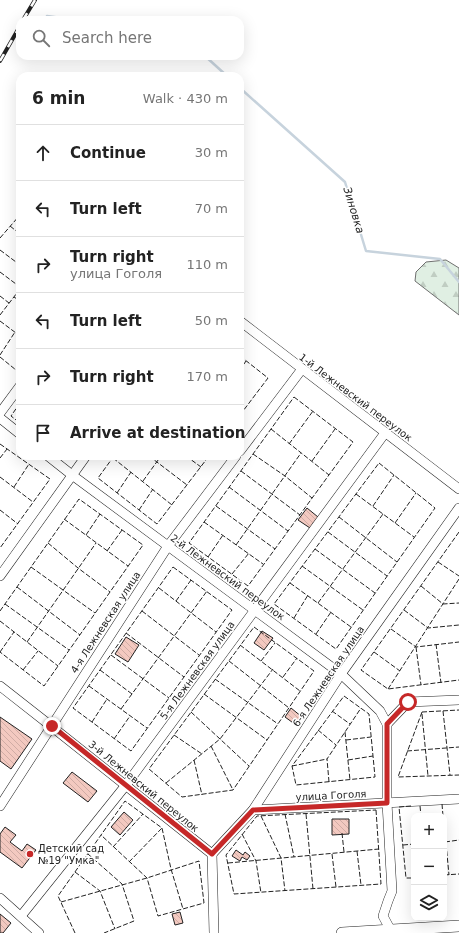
<!DOCTYPE html>
<meta charset="utf-8">
<style>
body{margin:0;font-family:"DejaVu Sans",sans-serif;background:#f6f6f6;color:#222}
.controls{position:absolute;right:12px;bottom:12px;display:grid;overflow:hidden;border-radius:8px;box-shadow:0 4px 16px #0002}
.controls button{width:36px;height:36px;display:grid;place-items:center;padding:0;border:0;border-bottom:1px solid #e0e0e0;background:#fff;color:#222;font:20px sans-serif}
.stop{position:absolute;width:12px;height:12px;margin:-9px;border:3px solid #c62828;border-radius:50%;background:#fff}
.stop.end{background:#c62828;border-color:#fff;box-shadow:0 1px 4px #0008}
.list{margin:0;padding:0;list-style:none}
h2{display:flex;justify-content:space-between;align-items:center;height:52px;margin:0;padding:0 16px;font-size:17px}
h2 small{font-size:13px;font-weight:400;color:#767676}
.list li{display:grid;grid-template-columns:26px 1fr auto;gap:12px;align-items:center;box-sizing:border-box;height:56px;padding:0 16px;border-top:1px solid #e0e0e0}
.list b{display:block;font-size:15px;white-space:nowrap}
.list p{margin:0;font-size:13px;white-space:nowrap;color:#767676}
.list em{font-size:13px;font-style:normal;color:#767676}
.icon{flex:none;width:22px;height:22px;fill:none;stroke:currentColor;stroke-width:2;stroke-linecap:round;stroke-linejoin:round}
.map{position:relative;flex:none;width:459px;height:933px;overflow:hidden}
.search{position:absolute;background:#fff;box-shadow:0 4px 16px #0002;left:16px;top:16px;width:228px;height:44px;display:flex;align-items:center;gap:10px;box-sizing:border-box;padding:0 14px;border-radius:12px;color:#767676;font-size:15px}
.panel{position:absolute;background:#fff;box-shadow:0 4px 16px #0002;left:16px;top:72px;width:228px;height:388px;border-radius:12px}
.map>svg:first-child{display:block}
.forest{fill:url(#forest-firs);stroke:#6f6f6f}
.lines{fill:none;stroke-linecap:round;stroke-linejoin:round}
.stream{stroke:#c7d3dd;stroke-width:2.5}
.building{fill:url(#building-back-hatch);stroke:#222}
.minor-casing{stroke:#222;stroke-width:10}
.major-casing{stroke:#222;stroke-width:12}
.minor{stroke:#fff;stroke-width:9}
.major{stroke:#fff;stroke-width:11}
.rail-casing{stroke:#222;stroke-width:4}
.rail{stroke:#fff;stroke-width:2.5;stroke-dasharray:8;stroke-linecap:butt}
.fence{stroke:#222;stroke-width:1;stroke-dasharray:5 2;stroke-linecap:butt}
.route{stroke:#c62828;stroke-width:5}
.poi-dot{fill:#c62828;stroke:#fff;stroke-width:1.5}
.labels{text-anchor:middle;stroke-width:3;stroke-linejoin:round;paint-order:stroke}
.street-label{font-size:10px;fill:#222;stroke:#fff}
.poi-label{font-size:10px;fill:#222;stroke:#fff;text-anchor:start}
.water-label{font-size:11px;font-style:italic;fill:#222;stroke:#fff}
</style>
<div class="map">
<svg width="459" height="933" viewBox="0 0 459 933">
<defs>
<pattern id="forest-firs" width="22" height="20" patternUnits="userSpaceOnUse"><rect width="22" height="20" fill="#e0efe3"/><path d="M5 1l3.5 6h-7zM16 11l3.5 6h-7z" fill="#c0cdc2"/></pattern>
<pattern id="building-back-hatch" width="6" height="6" patternUnits="userSpaceOnUse"><rect width="6" height="6" fill="#f3c9c0"/><path d="M-1 5l2 2M0 0l6 6M5-1l2 2" fill="none" stroke="#d0aca5"/></pattern>
</defs>
<rect width="100%" height="100%" fill="#fff"/>
<path class="forest" d="M446,260L459,268V315L415,281L416,272L426,262Z"/>
<g class="lines">
<g class="stream">
<path d="M47,16L76,20"/>
<path d="M205,56L227,76"/>
<path d="M240,88L345,182L366,251L440,259L459,282"/>
</g>
</g>
<g class="building">
<path d="M307,508L318,517L310,528L298,520Z"/>
<path d="M262,631L273,638L264,650L254,643Z"/>
<path d="M126,637L139,645L128,662L115,654Z"/>
<path d="M291,708L302,717L296,725L285,717Z"/>
<path d="M0,717L32,739L11,769L0,761Z"/>
<path d="M72,772L97,791L88,802L63,783Z"/>
<path d="M124,812L133,820L120,835L111,827Z"/>
<path d="M332,819H349V834L332,835Z"/>
<path d="M5,827L16,835L10,842L22,851L27,844L36,850L22,868L0,852V834Z"/>
<path d="M236,850L243,855L245,852L250,856L247,860L242,857L240,861L232,856Z"/>
<path d="M180,912L183,923L175,925L172,914Z"/>
<path d="M0,914L11,923L3,933H0Z"/>
</g>
<g class="lines">
<g class="minor-casing">
<g id="minor">
<path d="M240,321L459,489"/>
<path d="M0,413L20,386"/>
<path d="M0,418L20,434"/>
<path d="M240,451L302,369"/>
<path d="M48,456L72,475L341,674L380,711L387,724V803L392,891L388,901L383,916L390,929V933"/>
<path d="M0,576L86,456"/>
<path d="M0,686L51,726L212,854L214,933"/>
<path d="M387,724L408,702L459,700"/>
<path d="M0,806L168,546L236,456"/>
<path d="M253,810L459,799"/>
<path d="M212,854L253,810L341,674L459,508"/>
<path d="M0,898L39,933"/>
<path d="M21,916L126,785L385,433"/>
</g>
</g>
<g class="major-casing">
<path id="major" d="M342,933L459,926"/>
</g>
<use href="#minor" class="minor"/>
<use href="#major" class="major"/>
<g class="rail-casing">
<g id="rail">
<path d="M23,20L35,0"/>
<path d="M0,61L20,26"/>
</g>
</g>
<use href="#rail" class="rail"/>
<g class="fence">
<path d="M10,226L20,234"/>
<path d="M0,238L20,215"/>
<path d="M0,250L20,265"/>
<path d="M0,272L20,287"/>
<path d="M0,296L9,303"/>
<path d="M14,297L20,301"/>
<path d="M0,315L20,289"/>
<path d="M0,321L20,336"/>
<path d="M0,355L15,332"/>
<path d="M240,356L268,378L240,415"/>
<path d="M0,357L16,370L20,364"/>
<path d="M240,370L246,361"/>
<path d="M294,397L353,442L248,586L189,543Z"/>
<path d="M20,403L11,416L20,423"/>
<path d="M271,429L329,475"/>
<path d="M0,444L50,479L0,548"/>
<path d="M289,444L313,411"/>
<path d="M253,454L285,476L312,498"/>
<path d="M63,456L68,460L71,456"/>
<path d="M114,456L98,478L157,524L209,456"/>
<path d="M149,456L187,485"/>
<path d="M186,456L201,467"/>
<path d="M0,458L7,449"/>
<path d="M113,458L172,505"/>
<path d="M312,461L335,429"/>
<path d="M379,463L435,508L336,649L274,604Z"/>
<path d="M241,471L300,515"/>
<path d="M0,477L33,502"/>
<path d="M143,481L161,456"/>
<path d="M14,487L29,464"/>
<path d="M229,487L288,531"/>
<path d="M117,493L131,472"/>
<path d="M356,494L414,537"/>
<path d="M216,506L275,549"/>
<path d="M373,506L394,475"/>
<path d="M0,510L18,524"/>
<path d="M139,510L153,489"/>
<path d="M339,517L397,562"/>
<path d="M64,519L128,566"/>
<path d="M204,522L263,564"/>
<path d="M395,523L416,493"/>
<path d="M328,532L387,576"/>
<path d="M459,532L361,670L388,689L459,680"/>
<path d="M86,535L100,514"/>
<path d="M48,543L78,568L110,592"/>
<path d="M236,545L301,453"/>
<path d="M315,549L375,593"/>
<path d="M107,551L122,530"/>
<path d="M208,557L223,535"/>
<path d="M438,562L459,576"/>
<path d="M302,566L363,610"/>
<path d="M31,567L95,613"/>
<path d="M173,567L232,610L131,751L73,708Z"/>
<path d="M232,574L249,553"/>
<path d="M290,583L351,627"/>
<path d="M421,586L443,604L459,603"/>
<path d="M17,587L80,635"/>
<path d="M159,588L216,632"/>
<path d="M176,601L191,580"/>
<path d="M318,603L383,514"/>
<path d="M5,604L69,650"/>
<path d="M404,610L428,628L459,625"/>
<path d="M0,611L79,499L143,545L44,686L0,652"/>
<path d="M142,611L199,655"/>
<path d="M294,618L308,595"/>
<path d="M0,621L58,666"/>
<path d="M254,627L314,671L233,790L182,797L149,769Z"/>
<path d="M391,629L416,647L459,642"/>
<path d="M126,633L184,677"/>
<path d="M316,634L331,612"/>
<path d="M27,642L96,543"/>
<path d="M436,644L441,683"/>
<path d="M240,645L300,691"/>
<path d="M416,647L421,685"/>
<path d="M0,652L14,632"/>
<path d="M374,652L400,671"/>
<path d="M111,655L169,698"/>
<path d="M229,661L289,708"/>
<path d="M261,661L275,643"/>
<path d="M23,670L38,651"/>
<path d="M100,670L132,694"/>
<path d="M283,677L297,658"/>
<path d="M215,679L278,724"/>
<path d="M89,686L147,728"/>
<path d="M388,689L459,579"/>
<path d="M204,694L267,740"/>
<path d="M344,696L369,714L375,777L296,785L292,766Z"/>
<path d="M121,709L207,591"/>
<path d="M332,711L350,724"/>
<path d="M443,711L450,775"/>
<path d="M191,712L249,766"/>
<path d="M422,712L398,777L459,775"/>
<path d="M422,712L459,710"/>
<path d="M422,714L428,776"/>
<path d="M92,722L107,699"/>
<path d="M318,730L336,745"/>
<path d="M345,732L350,780"/>
<path d="M174,735L202,754"/>
<path d="M114,739L130,716"/>
<path d="M346,740L371,737"/>
<path d="M211,746L233,790"/>
<path d="M407,751L459,747"/>
<path d="M194,760L202,795"/>
<path d="M348,760L373,756"/>
<path d="M292,766L327,759"/>
<path d="M329,782L327,759L361,708"/>
<path d="M166,783L220,739L273,669"/>
<path d="M442,804L443,816"/>
<path d="M411,806L399,807L406,878H414"/>
<path d="M420,806L421,816"/>
<path d="M376,810L381,884L234,894L226,855L257,816Z"/>
<path d="M285,814L294,857"/>
<path d="M306,814L313,889"/>
<path d="M261,816L281,858L285,891"/>
<path d="M444,823L449,875"/>
<path d="M342,833L344,852"/>
<path d="M242,834L256,861L261,893"/>
<path d="M445,842L459,840"/>
<path d="M403,845L414,844"/>
<path d="M113,847L143,814"/>
<path d="M357,851L361,885"/>
<path d="M88,854L122,884L134,921L104,933"/>
<path d="M332,854L336,887"/>
<path d="M129,862L162,828"/>
<path d="M228,863L379,849"/>
<path d="M75,872L100,891L115,929"/>
<path d="M444,875L459,874"/>
<path d="M61,902L147,878L199,861L204,903L158,916L147,878L101,835"/>
<path d="M75,933L58,896L125,801L162,828L171,869L183,909"/>
</g>
</g>
<g class="lines">
<path class="route" d="M52,726L212,854L253,810L387,803V724L408,702"/>
</g>
<circle class="poi-dot" cx="30" cy="854" r="4"/>
<g class="labels">
<g class="street-label">
<text transform="translate(356 397) rotate(37)" y="4">1-й Лежневский переулок</text>
<text transform="translate(228 577) rotate(36)" y="4">2-й Лежневский переулок</text>
<text transform="translate(105 622) rotate(-57)" y="4">4-я Лежневская улица</text>
<text transform="translate(197 670) rotate(-54)" y="4">5-я Лежневская улица</text>
<text transform="translate(328 676) rotate(-56)" y="4">6-я Лежневская улица</text>
<text transform="translate(144 786) rotate(39)" y="4">3-й Лежневский переулок</text>
<text transform="translate(331 795) rotate(-3)" y="4">улица Гоголя</text>
</g>
<g class="poi-label">
<text x="38" y="852">Детский сад<tspan x="38" dy="12">№19 "Умка"</tspan></text>
</g>
<g class="water-label">
<text transform="translate(354 210) rotate(73)" y="4">Зиновка</text>
</g>
</g>
</svg>
<div class="controls">
<button>+</button>
<button>−</button>
<button><svg class="icon" aria-label="layers" viewBox="0 0 24 24"><path d="M12 4l9 5-9 5-9-5zM3 14l9 5 9-5"/></svg></button>
</div>
<div class="stop" style="left:408px;top:702px"></div>
<div class="stop end" style="left:52px;top:726px"></div>
<div class="search"><svg class="icon" aria-label="search" viewBox="0 0 24 24"><circle cx="10" cy="10" r="6"/><path d="M15 15l6 6"/></svg>Search here</div>
<section class="panel">
<h2>6 min<small>Walk · 430 m</small></h2>
<ul class="list">
<li><svg class="icon" aria-label="ahead" viewBox="0 0 24 24"><path d="M12 20V5M6 11l6-6 6 6"/></svg><div><b>Continue</b></div><em>30 m</em></li>
<li><svg class="icon" aria-label="left" viewBox="0 0 24 24"><path d="M17 20v-9H6M10 6l-5 5 5 5"/></svg><div><b>Turn left</b></div><em>70 m</em></li>
<li><svg class="icon" aria-label="right" viewBox="0 0 24 24"><path d="M7 20v-9h11M14 6l5 5-5 5"/></svg><div><b>Turn right</b><p>улица Гоголя</p></div><em>110 m</em></li>
<li><svg class="icon" aria-label="left" viewBox="0 0 24 24"><path d="M17 20v-9H6M10 6l-5 5 5 5"/></svg><div><b>Turn left</b></div><em>50 m</em></li>
<li><svg class="icon" aria-label="right" viewBox="0 0 24 24"><path d="M7 20v-9h11M14 6l5 5-5 5"/></svg><div><b>Turn right</b></div><em>170 m</em></li>
<li><svg class="icon" aria-label="arrive" viewBox="0 0 24 24"><path d="M6 21V4h12l-3 4 3 4H6"/></svg><div><b>Arrive at destination</b></div></li>
</ul>
</section>
</div>
